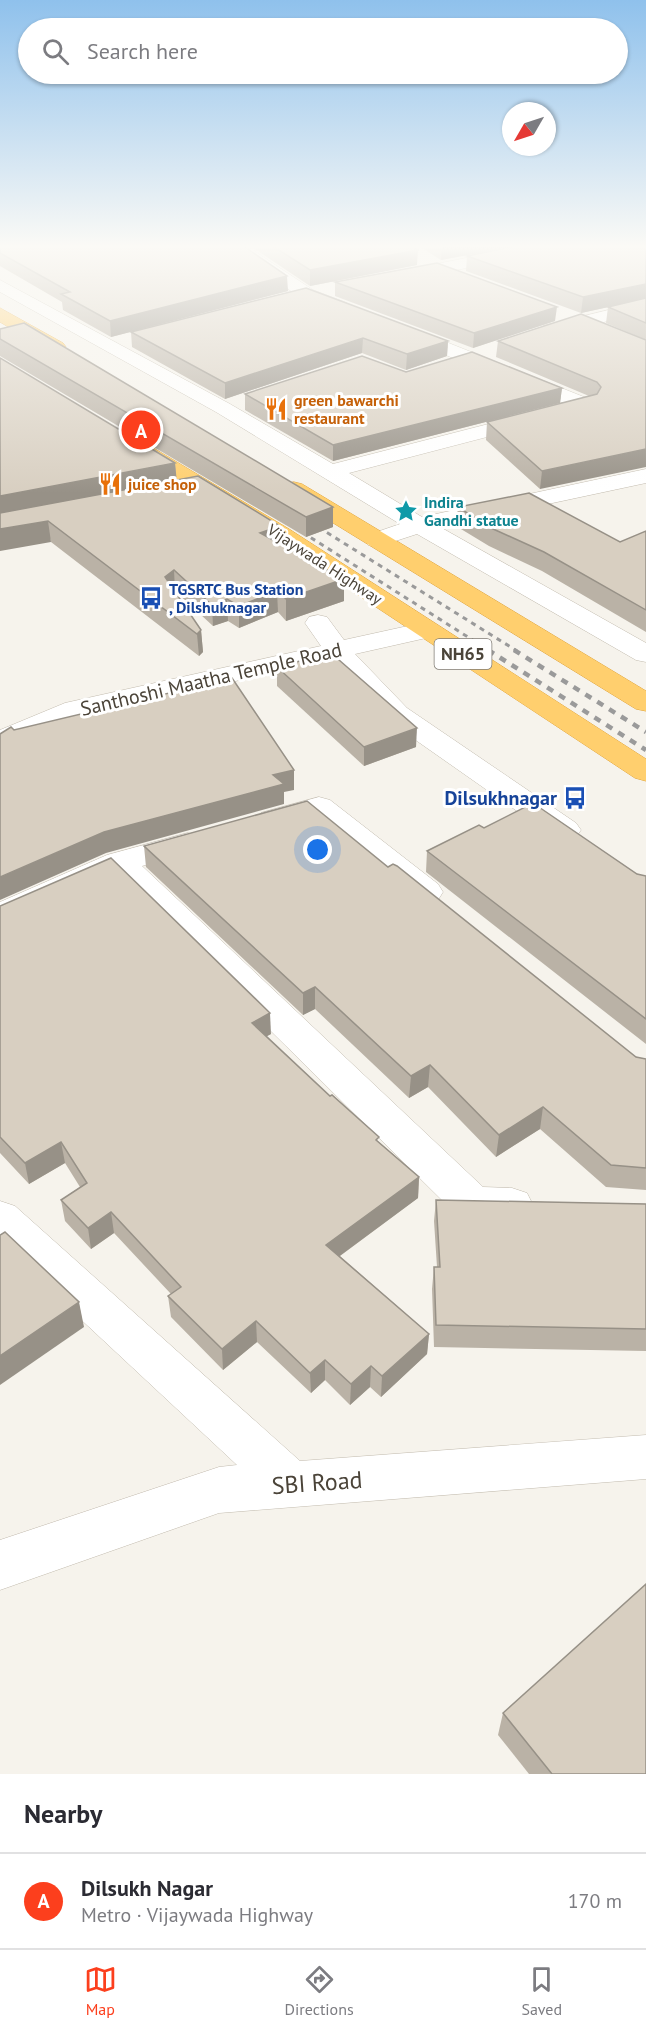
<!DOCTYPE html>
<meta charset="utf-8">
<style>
body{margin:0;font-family:"PT Sans",sans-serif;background:#f7f7f7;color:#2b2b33}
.compass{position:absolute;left:502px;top:102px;width:54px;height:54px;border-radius:50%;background:#fff;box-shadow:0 2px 4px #0004;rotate:231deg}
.you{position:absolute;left:318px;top:850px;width:21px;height:21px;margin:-15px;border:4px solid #fff;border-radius:50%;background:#1a73e8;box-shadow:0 0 0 9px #1a73e833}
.badge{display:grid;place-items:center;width:39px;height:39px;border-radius:50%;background:#fc3f1d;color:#fff;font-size:20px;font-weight:700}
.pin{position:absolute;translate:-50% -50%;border:3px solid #fff;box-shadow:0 2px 6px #0006}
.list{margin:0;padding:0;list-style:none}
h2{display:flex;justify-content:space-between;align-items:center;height:78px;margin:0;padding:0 24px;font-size:26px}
h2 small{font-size:20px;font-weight:400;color:#7c7c81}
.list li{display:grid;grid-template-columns:39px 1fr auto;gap:18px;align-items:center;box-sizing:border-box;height:96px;padding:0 24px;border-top:2px solid #e1e1e2}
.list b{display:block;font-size:22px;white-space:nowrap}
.list p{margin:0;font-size:20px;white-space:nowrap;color:#7c7c81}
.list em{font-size:20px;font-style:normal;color:#7c7c81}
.icon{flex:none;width:33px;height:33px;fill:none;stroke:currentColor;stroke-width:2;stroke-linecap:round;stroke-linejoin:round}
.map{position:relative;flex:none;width:646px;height:1774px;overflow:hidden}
.search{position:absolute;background:#fff;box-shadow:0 2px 4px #0004;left:18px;right:18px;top:18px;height:66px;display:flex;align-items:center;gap:15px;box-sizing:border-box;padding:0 21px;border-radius:33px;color:#7c7c81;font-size:22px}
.sheet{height:174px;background:#fff}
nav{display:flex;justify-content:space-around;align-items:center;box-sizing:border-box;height:84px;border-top:2px solid #e1e1e2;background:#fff;font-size:16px;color:#7c7c81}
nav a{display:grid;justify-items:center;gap:3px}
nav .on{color:#fc3f1d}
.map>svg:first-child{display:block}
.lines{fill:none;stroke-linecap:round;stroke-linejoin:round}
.minor-casing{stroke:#c2bbae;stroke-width:1}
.highway-casing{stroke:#e0a43c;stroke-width:1}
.minor{fill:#fff;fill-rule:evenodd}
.highway{fill:#ffcf6e;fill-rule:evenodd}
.rail-far1{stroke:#9a9a9a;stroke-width:3;stroke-dasharray:5 5;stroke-linecap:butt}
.rail{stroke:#9a9a9a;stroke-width:4.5;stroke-dasharray:7 7;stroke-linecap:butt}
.wall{fill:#bab2a6}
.shaded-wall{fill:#979187}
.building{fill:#d8cfc1;stroke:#979187;stroke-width:1.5}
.labels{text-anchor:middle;stroke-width:6;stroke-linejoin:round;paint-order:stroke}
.far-food-label{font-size:16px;font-weight:bold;fill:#c56008;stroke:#fff;text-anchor:start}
.far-culture-label{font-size:16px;font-weight:bold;fill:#0d838f;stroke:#fff;text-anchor:start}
.far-street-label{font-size:16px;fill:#4b4439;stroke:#fff}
.far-transit-label{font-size:16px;font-weight:bold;fill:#164399;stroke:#fff;text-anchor:start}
.shield{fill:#fff;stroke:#817c74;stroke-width:1.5}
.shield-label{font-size:18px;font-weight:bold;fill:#4b4439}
.street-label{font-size:20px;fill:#4b4439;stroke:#fff}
.transit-label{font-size:20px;font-weight:bold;fill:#164399;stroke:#fff;text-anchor:end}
.near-street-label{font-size:24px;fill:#4b4439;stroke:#fff}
</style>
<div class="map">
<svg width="646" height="1774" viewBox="0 0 646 1774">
<rect width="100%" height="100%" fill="#f6f3ec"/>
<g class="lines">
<g class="minor-casing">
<g id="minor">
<path d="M226,245H245L313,290L347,303L350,307L341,312L301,298Z"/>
<path d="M532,245H564L556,250L406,280L397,275L406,270Z"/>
<path d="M0,280L230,404L333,464L566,404L399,336L397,332L399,328L406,326L594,401L597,405L594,409L349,473L422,517L646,469V483L440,527L646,643V662L636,660L417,534L377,547L368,545L365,540L368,535L400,524L216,412L0,292Z"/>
<path d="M646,301V311L550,336L541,330L543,326Z"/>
<path d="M318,615L327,617L344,640L426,622L435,624L439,630L435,636L355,654L407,708L576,823L581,830L576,837L565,840L554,837L387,720L344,678L331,659L84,716L0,749V730L65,703L321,646L305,623L309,617Z"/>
<path d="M319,797L330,800L438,884L443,892L438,900L426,903L414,900L314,818L272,830L261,827L256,820L261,813Z"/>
<path d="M188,833L199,836L204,843L199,850L142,866L483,1187L512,1188L527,1193L533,1205L527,1217C505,1224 480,1223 458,1216L114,876L0,926V902L107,855Z"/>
<path d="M0,1201L15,1206L300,1461L646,1435V1479L219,1513L0,1590V1540L219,1467L237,1465L0,1244Z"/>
</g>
</g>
<g class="highway-casing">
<g id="highway">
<path d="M0,308L63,343L66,347L56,353L49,351L0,322Z"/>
<path d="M137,441L145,443L289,529L646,759V781L635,778L273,539L129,453L126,448L129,443Z"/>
<path d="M294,482L302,484L646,691V711L636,709L286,494L283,489L286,484Z"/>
</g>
</g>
<use href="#minor" class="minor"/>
<use href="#highway" class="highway"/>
<g class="rail-far1">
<path d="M310,522L517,651"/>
<path d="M294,527L490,651"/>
</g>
<g class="rail">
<path d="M488,650L646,750"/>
<path d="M514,650L646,732"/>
</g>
</g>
<g class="wall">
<path d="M0,245L288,291L111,337L63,310L62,302L0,266Z"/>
<path d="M249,245H411L417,265L310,286Z"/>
<path d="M417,245H520L441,260Z"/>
<path d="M646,245V340L606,323L608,307L581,313L466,271L467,256Z"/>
<path d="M335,282L555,321L473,348L335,296Z"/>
<path d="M306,288L448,341L447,356L406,370L362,353L225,399L132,347L131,332Z"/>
<path d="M0,329L333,507V527L306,537L0,356Z"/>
<path d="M646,340L540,489L486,440L487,422L589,396L496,357L498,341Z"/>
<path d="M0,358L175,463L176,480L280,526L281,544L344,601L286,621L278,612L239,628L228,621L213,626L175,591L201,630L203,652L199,656L51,542Z"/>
<path d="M406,372L562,388L560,403L333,461L245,410V394Z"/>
<path d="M458,507L620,542L646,531V632L542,571L489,546L456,526Z"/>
<path d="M277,667L416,747L364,766L277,686Z"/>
<path d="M484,828L637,874L646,876V1044L426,872L427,851Z"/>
<path d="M144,846L388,867L636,1057L646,1059V1190L606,1187L540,1129L496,1157L428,1087L409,1098L315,1009L303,1015L146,867Z"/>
<path d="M0,906L271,1034L266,1036L379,1142L419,1177L418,1198L340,1256L429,1334L427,1354L381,1397L370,1387L350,1405L325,1380L311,1393L257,1342L223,1370L171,1317L168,1296L171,1294L114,1233L91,1249L65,1221L61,1200L80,1187L65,1163L29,1184L0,1153Z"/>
<path d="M436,1200L646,1204V1351L434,1347L432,1289L434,1267H437L434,1221Z"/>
<path d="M503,1713L646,1774H529L498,1735Z"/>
</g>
<g class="shaded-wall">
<path d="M442,245H520L441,260Z"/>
<path d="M418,250L417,265L310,286V270Z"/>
<path d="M287,276L288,291L111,337L110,321Z"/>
<path d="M646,284V299L581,313L583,297Z"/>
<path d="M557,307L555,321L473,348L474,333Z"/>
<path d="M363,338L362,353L225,399V383Z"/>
<path d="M448,341L447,356L406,370L407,354Z"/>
<path d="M562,388L560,403L333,461V445Z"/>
<path d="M646,449V467L540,489L542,471Z"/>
<path d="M175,463L177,483L0,517V496Z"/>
<path d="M333,507V527L306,537V517Z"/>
<path d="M48,521L51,542L0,551V529Z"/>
<path d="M280,526L281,547L260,533Z"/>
<path d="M174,570L175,591L165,577Z"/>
<path d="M344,579V601L286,621V599Z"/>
<path d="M277,591L278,612L239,628V606Z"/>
<path d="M227,599L228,621L213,626L212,605Z"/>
<path d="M201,630L203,652L199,656L197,634Z"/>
<path d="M417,728L416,747L364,766V747Z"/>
<path d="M294,770V790L284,792V804L106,853L0,900V877L104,832L273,775Z"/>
<path d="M315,987V1009L303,1015V993Z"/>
<path d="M270,1013L271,1034L253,1044L252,1023Z"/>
<path d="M430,1065L428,1087L409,1098L411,1076Z"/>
<path d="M543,1107L540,1129L496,1157L499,1135Z"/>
<path d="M61,1142L65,1163L29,1184L25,1163Z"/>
<path d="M419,1177L418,1198L326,1266V1245Z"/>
<path d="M111,1212L114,1233L91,1249L88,1228Z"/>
<path d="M79,1302L84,1327L0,1385V1356Z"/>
<path d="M256,1321L257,1342L223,1370L222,1349Z"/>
<path d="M429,1334L427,1354L381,1397L382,1376Z"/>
<path d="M325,1360V1380L311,1393L310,1373Z"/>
<path d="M371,1366L370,1387L350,1405L351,1384Z"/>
</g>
<g class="building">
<path d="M0,245H242L287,276L110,321L61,294L70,292L0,253Z"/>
<path d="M271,245H411L418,250L310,270Z"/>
<path d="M521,245H646V284L583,297L467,256Z"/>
<path d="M437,263L557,307L474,333L335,282Z"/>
<path d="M306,288L448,341L407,354L363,338L225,383L131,332Z"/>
<path d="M646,298V323L608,307Z"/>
<path d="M581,314L646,340V449L542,471L487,422L597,394L601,387L597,382L498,341Z"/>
<path d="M24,323L333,507L306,517L0,339V329Z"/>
<path d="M472,352L562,388L333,445L245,394L362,356L406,372Z"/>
<path d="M0,358L175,463L0,496Z"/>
<path d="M198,476L280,526L260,533L344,579L286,599L277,591L239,606L227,599L212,605L174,570L165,577L201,630L197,634L48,521L0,529V513Z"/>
<path d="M529,493L620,542L646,531V610L544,552L491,528L458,507Z"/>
<path d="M331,653L417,728L364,747L277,667Z"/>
<path d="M232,678L294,770L273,775L284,784L104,832L0,877V734L11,727L14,730Z"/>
<path d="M307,801L388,867L393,864L397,866L636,1057L646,1059V1168L611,1165L543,1107L499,1135L430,1065L411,1076L315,987L303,993L144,846Z"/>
<path d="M533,803L637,874L646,876V1019L427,851L479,825L484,828Z"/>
<path d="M111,858L270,1013L252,1023L330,1096L332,1095L379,1137L376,1140L419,1177L326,1245L429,1334L382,1376L371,1366L351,1384L325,1360L310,1373L256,1321L222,1349L168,1296L181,1287L111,1212L88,1228L61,1200L87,1183L61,1142L25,1163L0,1137V906Z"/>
<path d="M436,1200L646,1204V1329L436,1325L434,1267H440Z"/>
<path d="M5,1232L79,1302L0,1356V1235Z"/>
<path d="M646,1584V1774H552L503,1713Z"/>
</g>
<linearGradient id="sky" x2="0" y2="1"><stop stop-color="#8fc1ec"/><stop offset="0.5" stop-color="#fbfaf6"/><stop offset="1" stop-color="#fbfaf6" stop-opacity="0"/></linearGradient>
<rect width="646" height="493" fill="url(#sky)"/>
<defs>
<g id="restaurant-bare" transform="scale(1.8)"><path d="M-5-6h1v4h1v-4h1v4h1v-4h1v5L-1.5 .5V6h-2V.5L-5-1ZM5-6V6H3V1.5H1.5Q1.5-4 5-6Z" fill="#e8710a" stroke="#fff" stroke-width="2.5" paint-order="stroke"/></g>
<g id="sight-bare" transform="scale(1.8)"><path d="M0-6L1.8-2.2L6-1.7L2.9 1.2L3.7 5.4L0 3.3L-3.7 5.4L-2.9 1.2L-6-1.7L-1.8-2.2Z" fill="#0f9aa8" stroke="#fff" stroke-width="2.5" paint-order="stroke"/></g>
<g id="bus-bare" transform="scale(1.8)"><path d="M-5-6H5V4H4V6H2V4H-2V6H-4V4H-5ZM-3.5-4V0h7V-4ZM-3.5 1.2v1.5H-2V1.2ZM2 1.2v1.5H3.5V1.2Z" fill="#1a4fb4" stroke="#fff" stroke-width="2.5" paint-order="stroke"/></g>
</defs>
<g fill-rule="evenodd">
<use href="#restaurant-bare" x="276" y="409"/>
<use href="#restaurant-bare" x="110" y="484"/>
<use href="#sight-bare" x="406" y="511"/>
<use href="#bus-bare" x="151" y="598"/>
<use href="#bus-bare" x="575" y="798"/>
</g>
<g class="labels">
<g class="far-food-label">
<text x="294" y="406">green bawarchi<tspan x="294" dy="18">restaurant</tspan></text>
<text x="128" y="490">juice shop</text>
</g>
<g class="far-culture-label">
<text x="424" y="508">Indira<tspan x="424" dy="18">Gandhi statue</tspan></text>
</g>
<g class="far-street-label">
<text transform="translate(325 564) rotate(33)" y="6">Vijaywada Highway</text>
</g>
<g class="far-transit-label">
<text x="169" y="595">TGSRTC Bus Station<tspan x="169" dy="18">, Dilshuknagar</tspan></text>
</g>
<rect class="shield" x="434.5" y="639" width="57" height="30" rx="4.5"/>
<g class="shield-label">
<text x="463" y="660">NH65</text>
</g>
<g class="street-label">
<text transform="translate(211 679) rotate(-13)" y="7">Santhoshi Maatha Temple Road</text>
</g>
<g class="transit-label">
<text x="557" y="805">Dilsukhnagar</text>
</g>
<g class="near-street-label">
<text transform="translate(317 1483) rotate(-4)" y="8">SBI Road</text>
</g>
</g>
</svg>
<svg class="compass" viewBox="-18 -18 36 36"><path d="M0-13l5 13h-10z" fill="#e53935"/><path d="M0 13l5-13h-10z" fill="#7c7c81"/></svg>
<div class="you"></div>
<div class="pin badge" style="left:141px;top:430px">A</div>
<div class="search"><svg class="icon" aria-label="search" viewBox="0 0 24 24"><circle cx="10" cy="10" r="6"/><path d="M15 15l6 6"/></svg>Search here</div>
</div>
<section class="sheet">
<h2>Nearby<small></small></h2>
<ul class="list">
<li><span class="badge">A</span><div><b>Dilsukh Nagar</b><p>Metro · Vijaywada Highway</p></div><em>170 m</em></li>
</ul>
</section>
<nav>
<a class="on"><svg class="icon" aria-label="map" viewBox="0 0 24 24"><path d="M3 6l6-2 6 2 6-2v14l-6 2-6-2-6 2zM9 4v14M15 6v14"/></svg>Map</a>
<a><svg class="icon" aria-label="directions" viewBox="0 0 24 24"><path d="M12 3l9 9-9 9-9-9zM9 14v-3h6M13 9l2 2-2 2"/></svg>Directions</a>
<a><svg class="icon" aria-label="saved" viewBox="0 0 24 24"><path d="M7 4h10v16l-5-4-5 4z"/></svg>Saved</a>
</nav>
